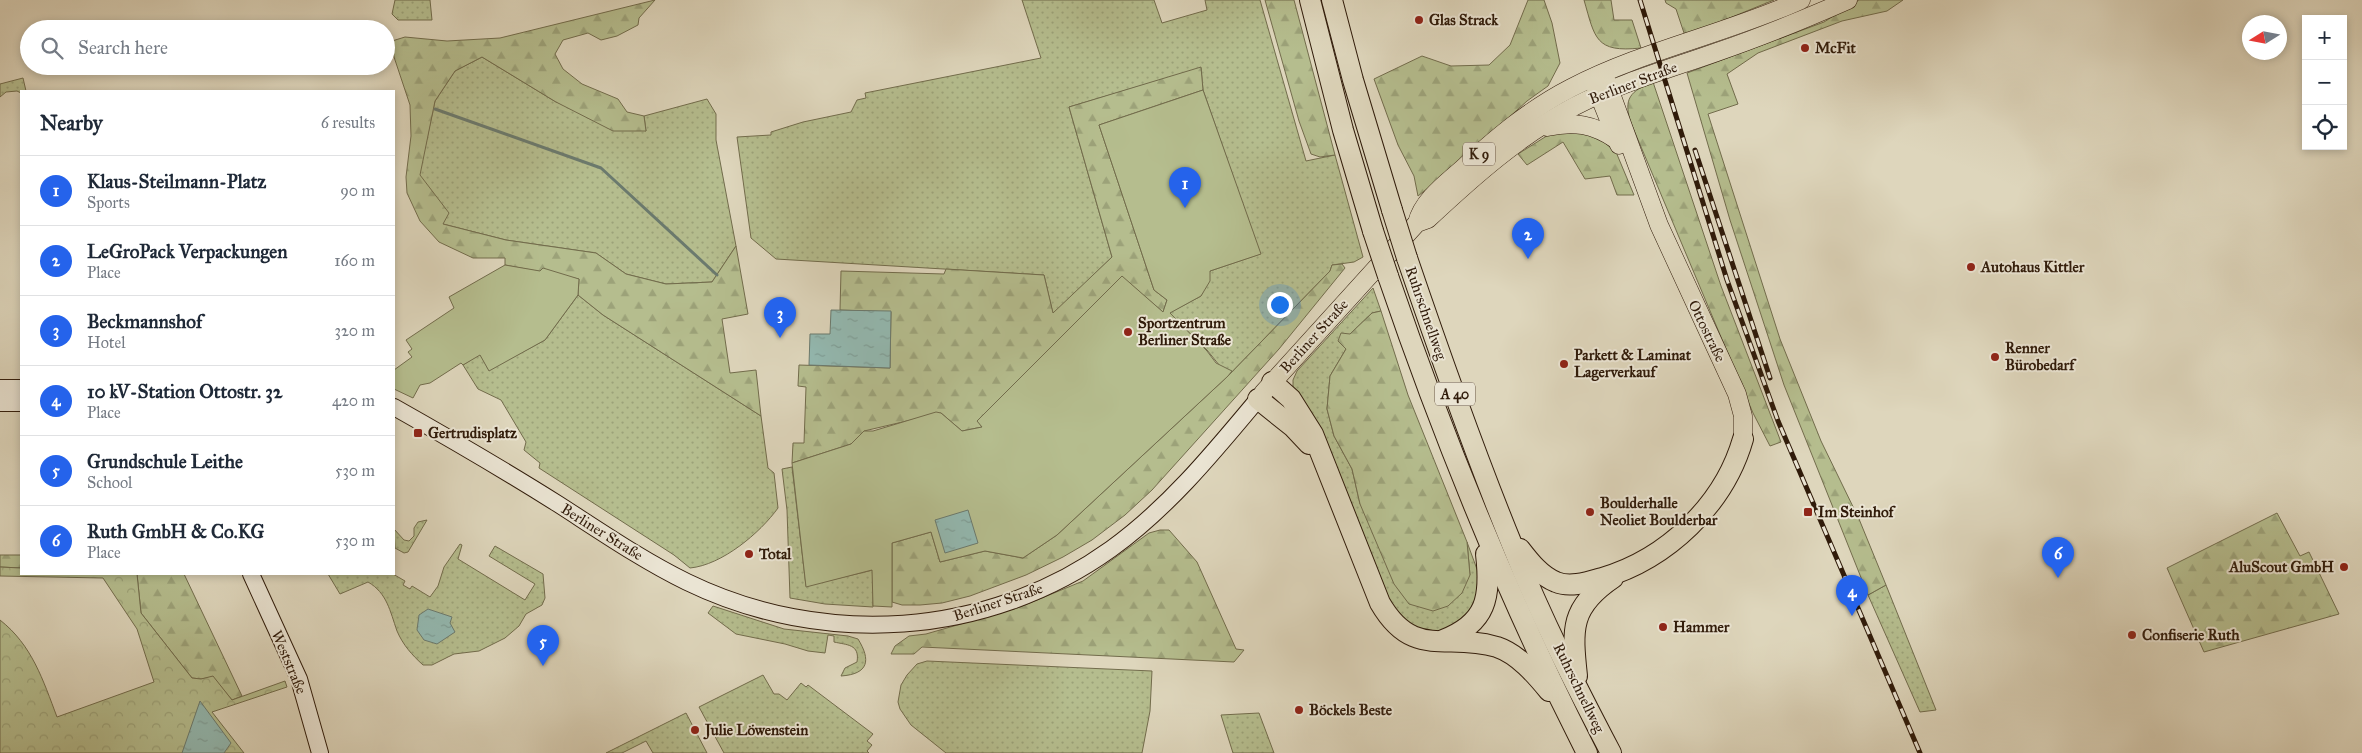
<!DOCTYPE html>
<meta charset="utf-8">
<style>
body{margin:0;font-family:"IM FELL Great Primer",serif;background:#f2f2f3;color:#1f2937}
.controls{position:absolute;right:15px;top:15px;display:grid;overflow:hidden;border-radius:0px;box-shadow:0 2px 8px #0003}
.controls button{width:45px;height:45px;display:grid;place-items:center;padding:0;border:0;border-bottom:1px solid #e0e1e3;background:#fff;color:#1f2937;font:25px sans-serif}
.compass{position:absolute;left:2242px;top:15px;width:45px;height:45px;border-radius:50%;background:#fff;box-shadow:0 2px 8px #0003;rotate:259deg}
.you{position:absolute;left:1279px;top:304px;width:18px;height:18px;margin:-12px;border:4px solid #fff;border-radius:50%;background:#1a73e8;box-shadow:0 0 0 8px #1a73e833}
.badge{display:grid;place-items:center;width:32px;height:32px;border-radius:50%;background:#2563eb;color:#fff;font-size:16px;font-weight:700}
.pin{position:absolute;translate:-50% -41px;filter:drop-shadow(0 1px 2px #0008)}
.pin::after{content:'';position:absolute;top:26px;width:18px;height:15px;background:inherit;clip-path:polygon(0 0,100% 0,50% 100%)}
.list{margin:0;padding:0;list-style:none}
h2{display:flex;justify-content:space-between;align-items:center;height:65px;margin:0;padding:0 20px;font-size:21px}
h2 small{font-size:16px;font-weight:400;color:#747a83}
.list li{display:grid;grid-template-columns:32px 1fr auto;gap:15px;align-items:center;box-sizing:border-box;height:70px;padding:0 20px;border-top:1px solid #e0e1e3}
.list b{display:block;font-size:19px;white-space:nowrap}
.list p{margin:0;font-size:16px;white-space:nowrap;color:#747a83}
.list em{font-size:16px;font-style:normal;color:#747a83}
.icon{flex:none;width:28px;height:28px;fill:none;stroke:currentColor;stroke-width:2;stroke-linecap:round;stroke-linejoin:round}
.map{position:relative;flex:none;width:2362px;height:753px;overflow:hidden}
.search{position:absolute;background:#fff;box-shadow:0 2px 8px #0003;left:20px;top:20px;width:375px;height:55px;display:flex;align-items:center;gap:12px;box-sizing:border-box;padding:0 18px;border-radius:28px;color:#747a83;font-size:19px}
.panel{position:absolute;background:#fff;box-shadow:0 2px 8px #0003;left:20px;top:90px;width:375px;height:485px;border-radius:0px}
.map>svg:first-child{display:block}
.grass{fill:url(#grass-dots);stroke:#726c4c}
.forest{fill:url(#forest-firs);stroke:#726c4c}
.park{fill:url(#park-crowns);stroke:#726c4c}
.pitch{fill:#b5bd8e;stroke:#726c4c}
.water{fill:url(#water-ripples);stroke:#6b7a6e}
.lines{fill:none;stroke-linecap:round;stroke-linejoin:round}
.stream{stroke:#6b7a6e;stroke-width:3}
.secondary-casing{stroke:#301b0a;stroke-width:18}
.primary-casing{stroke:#301b0a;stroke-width:19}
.highway-casing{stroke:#301b0a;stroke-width:22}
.secondary{stroke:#eae4d3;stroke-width:16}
.primary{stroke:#ded6bc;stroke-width:18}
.highway{stroke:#ded6bc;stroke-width:20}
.rail-casing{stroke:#301b0a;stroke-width:5}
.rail{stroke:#eae4d3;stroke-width:3;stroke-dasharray:9;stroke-linecap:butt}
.highway-bridge-casing{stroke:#301b0a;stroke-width:22;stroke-linecap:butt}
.highway-bridge{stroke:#ded6bc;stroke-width:20}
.poi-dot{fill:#8f2418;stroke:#eae4d3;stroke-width:2}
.labels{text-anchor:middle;stroke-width:4;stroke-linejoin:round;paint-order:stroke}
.shield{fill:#eae4d3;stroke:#685746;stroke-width:1}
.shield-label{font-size:14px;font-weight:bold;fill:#301b0a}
.poi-label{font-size:15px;font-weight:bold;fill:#301b0a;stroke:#eae4d3;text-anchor:start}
.street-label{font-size:15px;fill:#301b0a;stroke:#eae4d3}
</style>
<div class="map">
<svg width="2362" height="753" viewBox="0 0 2362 753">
<defs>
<pattern id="grass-dots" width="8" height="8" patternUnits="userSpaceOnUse" patternTransform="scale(1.25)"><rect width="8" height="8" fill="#b5bd8e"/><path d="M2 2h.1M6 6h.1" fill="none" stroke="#9ca279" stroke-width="1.8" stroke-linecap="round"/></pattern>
<pattern id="forest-firs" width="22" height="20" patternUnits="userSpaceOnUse" patternTransform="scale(1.25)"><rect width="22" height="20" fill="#b5bd8e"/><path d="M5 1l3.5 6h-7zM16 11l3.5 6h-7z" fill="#9ca279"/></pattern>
<pattern id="park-crowns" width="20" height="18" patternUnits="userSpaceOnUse" patternTransform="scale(1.25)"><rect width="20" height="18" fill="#b5bd8e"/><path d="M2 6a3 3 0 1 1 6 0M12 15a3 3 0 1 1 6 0" fill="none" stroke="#9ca279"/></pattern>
<pattern id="water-ripples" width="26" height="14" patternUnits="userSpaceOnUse" patternTransform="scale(1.25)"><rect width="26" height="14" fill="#93b9b1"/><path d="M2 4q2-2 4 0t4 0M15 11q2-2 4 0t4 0" fill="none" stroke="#7f9e97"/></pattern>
</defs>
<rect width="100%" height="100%" fill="#ded6bc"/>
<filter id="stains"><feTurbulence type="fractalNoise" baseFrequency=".004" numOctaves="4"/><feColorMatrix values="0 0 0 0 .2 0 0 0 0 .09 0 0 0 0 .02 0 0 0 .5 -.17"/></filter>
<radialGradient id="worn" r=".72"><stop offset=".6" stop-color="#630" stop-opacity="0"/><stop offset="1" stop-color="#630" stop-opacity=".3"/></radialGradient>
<g class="grass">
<path d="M395,0H430L432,20H398L392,14Z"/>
<path d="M1022,0H1154L1162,23L1207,10L1205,0H1260L1306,161L1335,155L1363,257L1354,262L1332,265L1330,271L1228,376L1207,350L1169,313L1201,296L1210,271L1260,254L1203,90L1201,68L1069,107L1112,257L1053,314L1044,275L776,259L751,238L737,137L771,135V132L803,122L851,112L857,100L866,98L865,93L1041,58Z"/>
<path d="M482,57L556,102L646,131L644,116L707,99L716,114V140L736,246L712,282L666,284L626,274L596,253L506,240L443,224L419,175L435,101L455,71Z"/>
<path d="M23,78L26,91H21V93L17,91L6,92L0,97V84Z"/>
<path d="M1373,288L1381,311L1372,313L1350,334L1346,349L1330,376L1327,409L1334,436L1352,469L1360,504L1470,575L1467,542L1478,572L1477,602L1461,625L1429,634L1409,626L1392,611L1293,389V380L1297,371Z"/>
<path d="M578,295L603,315L761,416L768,468L774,473L778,508C760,533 722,565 690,568L674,555L539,468L540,463L524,450L526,442L501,400L478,389L463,365L480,354L489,370L545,340Z"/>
<path d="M792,467L806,586L873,570V607L825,604L790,598L787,510L782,469Z"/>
<path d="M427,520L408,552L404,553L395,548L394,529L404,540L409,541L414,536V528L418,522Z"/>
<path d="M460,544L462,545L458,559L525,600L535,584L489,556L495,546L543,574L545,598L542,605L526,614L519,626L505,638L479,651L454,654L432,665H423C412,655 403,645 397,631C390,611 387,593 368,582L340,594L328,574H393L405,581L403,585L410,589L412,586L430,597L438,586L444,567Z"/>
<path d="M1886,585L1936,710L1920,712L1868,595Z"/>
<path d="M713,606L784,629L848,636L858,639C871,660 869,674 841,676L845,668L857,662C860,644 847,645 834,642V636L828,635L825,653L808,651L785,644L736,634L708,613Z"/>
<path d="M927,661L1152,671L1150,711L1142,753H946L911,725L900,709L898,702L901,685L907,675L917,664Z"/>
<path d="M763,675L774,694H779L787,700L801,683L806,687L808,685L873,734L867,741L872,745L867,751L869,753H724L699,707Z"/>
<path d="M686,713L707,753H653L646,741L622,753H606Z"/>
<path d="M1259,713L1274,753H1233L1221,715Z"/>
</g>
<g class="forest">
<path d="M655,0L639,18L638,25L617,36L601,40L588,33L563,40L555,54L563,69L582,84L618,99L627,112L644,116L646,131H613L556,102L482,57L455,71L435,101L420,175L449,213L443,224L506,240L596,253L626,274L666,284L712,282L736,246L748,314L722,319L730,373L756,370L761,416L603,315L578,295L579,279L505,265V258H473L439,242L420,221L407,193L406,177L411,136L410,105L394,57L392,41L405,37L447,41L500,38Z"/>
<path d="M1265,0H1294L1335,155L1320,157L1311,154L1299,121Z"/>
<path d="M1528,0H1544L1552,23L1560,63L1548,86L1527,101L1452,169L1418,196L1414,176L1398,145L1374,79L1422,56L1451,66L1489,65L1510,45Z"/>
<path d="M1584,0H1611L1614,20H1632L1641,48C1595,53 1595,38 1584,0Z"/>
<path d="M1665,0H1774L1685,36L1676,9L1666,3Z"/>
<path d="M1859,0H1903L1887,11L1842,21L1758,53L1727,74L1738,104L1708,114L1780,339L1821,441L1859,519L1886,585L1868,595L1784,385L1730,220L1687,73L1824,22Z"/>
<path d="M1201,67L1203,90L1099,125L1154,290L1167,300L1163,312L1122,277L978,421L982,427L962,431L941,413L864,431L851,444L792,463L793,443H804L806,387L798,386L799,365L890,368L891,312L840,310L841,271L944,274L946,269L1044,275L1053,313L1112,257L1069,107Z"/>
<path d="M1653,82L1721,286L1781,442L1770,446L1753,413L1631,123C1623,99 1630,91 1653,82Z"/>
<path d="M1553,132H1591L1616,152L1634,195H1617L1610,176L1585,179L1563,142L1527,165L1518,154Z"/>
<path d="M1342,264L1345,268L1279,349L1152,490L1125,515L1092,540L1063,557L1026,575L970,596L942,603L920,605H902L892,602V543L931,532L940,562L985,551L1023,558L1057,535L1228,376L1330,271L1332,265Z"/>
<path d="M1381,311L1408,395L1467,542L1470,575L1462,593L1448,606L1433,611L1409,604L1394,584L1360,504L1352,469L1334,436L1327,409L1330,376L1346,349L1338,341L1341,333L1350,334L1372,313Z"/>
<path d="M2277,513L2300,556L2309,552L2339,614L2204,652L2167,568Z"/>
<path d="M1160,530H1169L1197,562L1236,649L1244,650L1234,662L922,647L914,654H891L895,646L909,636L926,634L1020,607L1083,581L1149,533Z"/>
<path d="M0,555H21V568L0,567Z"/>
<path d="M137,574H184L242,696L232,700L213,677L201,679L192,678L141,613Z"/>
</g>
<path class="park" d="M0,567L21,568V574H137L141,613L192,678L201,679L213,676L232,700L285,681L287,687L212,712L244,753H0V620C32,645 43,680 57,717L154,682L137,629L103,578L0,576Z"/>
<g class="pitch">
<path d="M1203,90L1261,254L1210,271V281L1201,296L1170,313L1207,351L1216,363L1232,371L1228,376L1057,535L1023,558L985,551L940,562L931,532L892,543V607L873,606L872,570L806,587L792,463L851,444L864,431H873L936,412L941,413L962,431L982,427L977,421L1122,276L1163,312L1167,300L1154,290L1099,125Z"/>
<path d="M505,265L540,271L543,268L579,279L578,295L545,340L489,371L480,355L463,365L461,363L430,383L420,385L413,398L394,389V370L412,357L408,352L412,349L406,340L454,308L449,297Z"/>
</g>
<g class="water">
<path d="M831,310L891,311L890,368L809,365L810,334H830Z"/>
<path d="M968,510L978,543L945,553L935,520Z"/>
<path d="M428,609L452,617L450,623L455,632L437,644L424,640L417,630L419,615Z"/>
<path d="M200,701L231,743L224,753H182Z"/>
</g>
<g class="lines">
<path class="stream" d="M435,109L601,168L717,275"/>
<g class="secondary-casing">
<g id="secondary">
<path d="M0,388H21"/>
<path d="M0,403H21"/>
<path d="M394,407C449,438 504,470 558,504C600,531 642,560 687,582C823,648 987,638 1111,549C1168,508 1213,453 1258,399"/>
<path d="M251,574L299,679L320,753"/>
</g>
</g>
<g class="primary-casing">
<g id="primary">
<path d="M1606,80L1659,225L1737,394L1743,416V439"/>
<path d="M1595,85L1619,145"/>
<path d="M1547,127C1574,121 1593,124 1617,140"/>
<path d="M1417,223C1422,201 1445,184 1462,169C1496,138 1530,109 1571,88C1644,50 1726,34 1801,0"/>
<path d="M1263,393L1417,223L1428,219C1473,177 1520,135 1575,106C1620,83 1669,69 1717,52C1761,37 1805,19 1848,0"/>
</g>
</g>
<g class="highway-casing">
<g id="highway">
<path d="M1310,0L1343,130L1373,231"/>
<path d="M1332,0L1353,80L1392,210"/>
<path d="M1407,258C1440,355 1474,452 1513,547C1541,618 1576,686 1611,753"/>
<path d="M1388,276C1444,440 1508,598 1587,753"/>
<path d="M1272,382L1291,399L1313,434L1380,603C1413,660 1446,632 1497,647C1518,654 1536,675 1549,691"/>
<path d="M1258,399L1293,427L1309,444"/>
<path d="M1520,549C1530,562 1541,576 1556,582C1570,588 1588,582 1602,578C1667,559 1724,505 1743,439"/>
<path d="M1443,640C1487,623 1491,597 1486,554"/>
<path d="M1577,676C1572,629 1570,607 1613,578"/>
</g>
</g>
<use href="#secondary" class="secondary"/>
<use href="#primary" class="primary"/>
<use href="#highway" class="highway"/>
<g class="rail-casing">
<g id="rail">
<path d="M1640,0L1727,280L1778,421L1920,753"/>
<path d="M1695,150L1770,378"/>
</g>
</g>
<use href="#rail" class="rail"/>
<g class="highway-bridge-casing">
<g id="highway-bridge">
<path d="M1392,210L1407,258"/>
<path d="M1373,231L1388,276"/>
</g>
</g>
<use href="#highway-bridge" class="highway-bridge"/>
</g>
<g class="poi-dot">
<circle cx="1419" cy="20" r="5"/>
<circle cx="1805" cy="48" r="5"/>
<circle cx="1971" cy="267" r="5"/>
<circle cx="1128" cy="332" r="5"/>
<circle cx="1995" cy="357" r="5"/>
<circle cx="1564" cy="364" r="5"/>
<rect x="413" y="428" width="10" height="10" rx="2.5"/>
<circle cx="1590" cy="512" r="5"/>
<rect x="1803" y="507" width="10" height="10" rx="2.5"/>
<circle cx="749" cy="554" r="5"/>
<circle cx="2344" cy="567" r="5"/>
<circle cx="1663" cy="627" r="5"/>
<circle cx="2132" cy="635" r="5"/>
<circle cx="1299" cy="710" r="5"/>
<circle cx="695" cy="730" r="5"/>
</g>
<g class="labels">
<g class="shield">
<rect x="1463" y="142.5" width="32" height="23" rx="4"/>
<rect x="1435" y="382.5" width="40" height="23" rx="4"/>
</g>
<g class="shield-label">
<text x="1479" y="159">K 9</text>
<text x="1455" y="399">A 40</text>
</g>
<g class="poi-label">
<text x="1429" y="25">Glas Strack</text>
<text x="1815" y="53">McFit</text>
<text x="1981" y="272">Autohaus Kittler</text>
<text x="1138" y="328">Sportzentrum<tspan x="1138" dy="17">Berliner Straße</tspan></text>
<text x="2005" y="353">Renner<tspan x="2005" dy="17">Bürobedarf</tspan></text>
<text x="1574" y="360">Parkett &amp; Laminat<tspan x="1574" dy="17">Lagerverkauf</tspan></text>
<text x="428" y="438">Gertrudisplatz</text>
<text x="1600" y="508">Boulderhalle<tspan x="1600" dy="17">Neoliet Boulderbar</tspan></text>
<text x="1818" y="517">Im Steinhof</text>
<text x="759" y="559">Total</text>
<text x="2334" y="572" text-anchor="end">AluScout GmbH</text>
<text x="1673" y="632">Hammer</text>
<text x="2142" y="640">Confiserie Ruth</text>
<text x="1309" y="715">Böckels Beste</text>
<text x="705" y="735">Julie Löwenstein</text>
</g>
<g class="street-label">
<text transform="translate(1633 83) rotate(-21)" y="5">Berliner Straße</text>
<text transform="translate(1426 313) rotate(71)" y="5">Ruhrschnellweg</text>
<text transform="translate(1707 331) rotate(64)" y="5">Ottostraße</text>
<text transform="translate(1314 336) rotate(-48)" y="5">Berliner Straße</text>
<text transform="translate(602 532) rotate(32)" y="5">Berliner Straße</text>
<text transform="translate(998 602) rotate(-18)" y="5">Berliner Straße</text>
<text transform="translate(289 662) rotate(67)" y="5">Weststraße</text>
<text transform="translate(1579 688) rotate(64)" y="5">Ruhrschnellweg</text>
</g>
</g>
<rect width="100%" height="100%" filter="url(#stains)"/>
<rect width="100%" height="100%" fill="url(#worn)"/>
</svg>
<div class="controls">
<button>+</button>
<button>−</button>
<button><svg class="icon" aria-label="locate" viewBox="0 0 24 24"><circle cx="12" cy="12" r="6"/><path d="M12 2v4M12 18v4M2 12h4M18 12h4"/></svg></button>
</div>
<svg class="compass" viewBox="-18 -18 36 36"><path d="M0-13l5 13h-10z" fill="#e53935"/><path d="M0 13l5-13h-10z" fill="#747a83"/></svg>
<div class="you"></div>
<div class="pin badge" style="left:1185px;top:208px">1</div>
<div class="pin badge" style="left:1528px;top:259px">2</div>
<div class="pin badge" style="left:780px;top:338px">3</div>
<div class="pin badge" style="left:1852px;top:616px">4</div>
<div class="pin badge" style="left:543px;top:666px">5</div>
<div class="pin badge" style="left:2058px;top:578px">6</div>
<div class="search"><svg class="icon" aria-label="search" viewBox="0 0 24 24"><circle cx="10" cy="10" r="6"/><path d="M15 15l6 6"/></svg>Search here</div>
<section class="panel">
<h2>Nearby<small>6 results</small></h2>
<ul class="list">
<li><span class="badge">1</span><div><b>Klaus-Steilmann-Platz</b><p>Sports</p></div><em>90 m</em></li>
<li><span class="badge">2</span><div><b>LeGroPack Verpackungen</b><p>Place</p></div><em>160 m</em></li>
<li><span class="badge">3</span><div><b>Beckmannshof</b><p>Hotel</p></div><em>320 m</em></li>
<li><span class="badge">4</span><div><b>10 kV-Station Ottostr. 32</b><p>Place</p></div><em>420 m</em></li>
<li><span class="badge">5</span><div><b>Grundschule Leithe</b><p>School</p></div><em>530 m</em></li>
<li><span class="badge">6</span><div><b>Ruth GmbH &amp; Co.KG</b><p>Place</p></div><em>530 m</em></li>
</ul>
</section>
</div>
